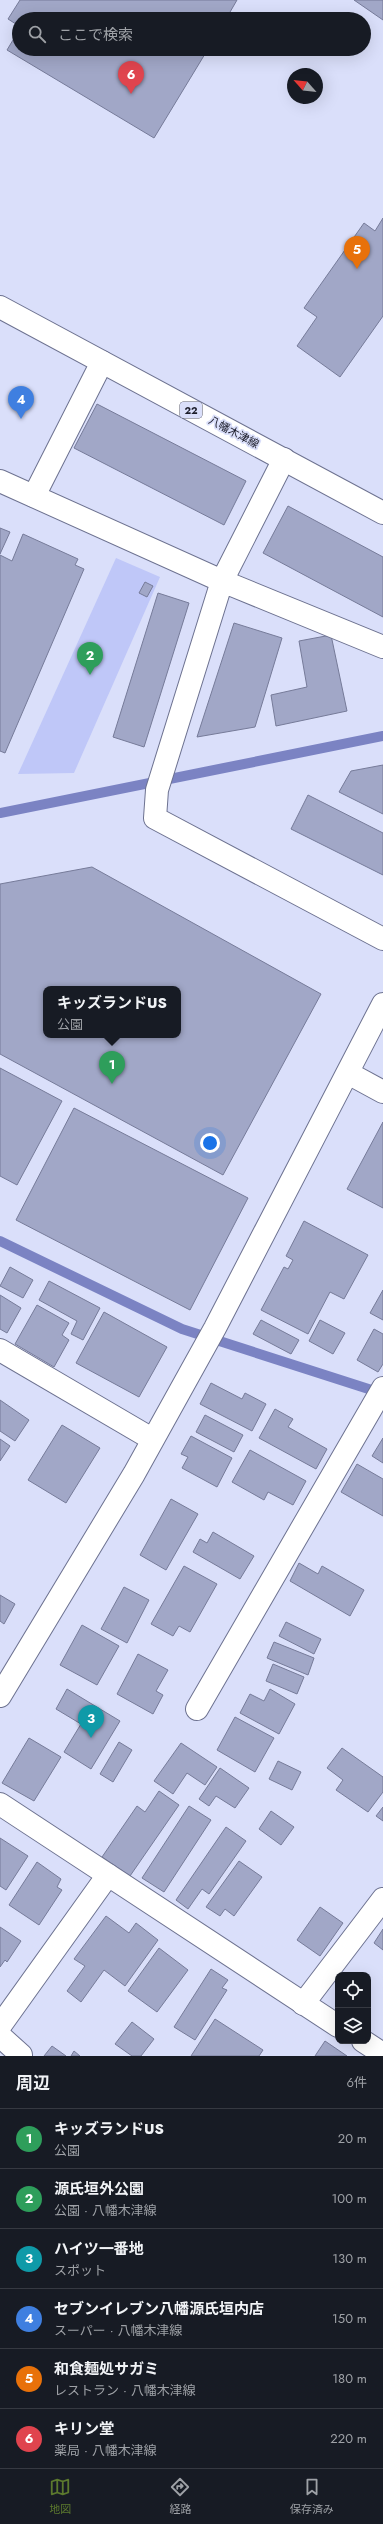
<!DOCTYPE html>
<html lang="ja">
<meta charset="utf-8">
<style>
body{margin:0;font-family:Jost,"Noto Sans JP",sans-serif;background:#20242c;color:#f1f3f6}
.controls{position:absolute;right:12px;bottom:12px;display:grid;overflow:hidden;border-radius:8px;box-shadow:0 4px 16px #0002}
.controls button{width:36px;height:36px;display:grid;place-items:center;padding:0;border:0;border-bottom:1px solid #363941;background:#171b24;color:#f1f3f6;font:20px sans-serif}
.compass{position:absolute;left:287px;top:68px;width:36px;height:36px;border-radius:50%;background:#171b24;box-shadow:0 4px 16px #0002;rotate:297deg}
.you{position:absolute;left:210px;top:1143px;width:14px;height:14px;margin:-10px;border:3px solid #fff;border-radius:50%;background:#1a73e8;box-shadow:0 0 0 6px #1a73e833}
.badge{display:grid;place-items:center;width:26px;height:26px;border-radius:50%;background:#5c792e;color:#fff;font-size:13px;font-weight:700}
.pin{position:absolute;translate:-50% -33px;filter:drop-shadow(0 1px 2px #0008)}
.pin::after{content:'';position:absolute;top:21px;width:14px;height:12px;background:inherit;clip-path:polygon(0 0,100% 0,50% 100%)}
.popup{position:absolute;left:43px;top:986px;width:138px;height:52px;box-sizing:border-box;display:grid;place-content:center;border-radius:8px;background:#171b24;filter:drop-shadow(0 1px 3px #0005);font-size:13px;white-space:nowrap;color:#9ea1a6}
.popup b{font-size:15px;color:#f1f3f6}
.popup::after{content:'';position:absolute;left:50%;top:100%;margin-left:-8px;border:8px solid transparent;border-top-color:#171b24}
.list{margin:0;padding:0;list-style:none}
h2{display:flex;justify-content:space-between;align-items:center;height:52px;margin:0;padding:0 16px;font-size:17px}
h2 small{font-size:13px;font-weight:400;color:#9ea1a6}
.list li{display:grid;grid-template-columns:26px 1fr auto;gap:12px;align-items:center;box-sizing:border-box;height:60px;padding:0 16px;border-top:1px solid #363941}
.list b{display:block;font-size:15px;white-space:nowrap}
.list p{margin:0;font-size:13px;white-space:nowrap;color:#9ea1a6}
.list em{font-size:13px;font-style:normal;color:#9ea1a6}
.icon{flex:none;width:22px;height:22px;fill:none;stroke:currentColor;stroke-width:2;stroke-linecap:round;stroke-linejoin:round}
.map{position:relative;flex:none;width:383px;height:2056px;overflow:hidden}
.search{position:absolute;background:#171b24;box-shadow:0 4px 16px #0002;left:12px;right:12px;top:12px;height:44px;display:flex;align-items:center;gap:10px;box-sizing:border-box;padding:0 14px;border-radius:22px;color:#9ea1a6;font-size:15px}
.sheet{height:412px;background:#171b24}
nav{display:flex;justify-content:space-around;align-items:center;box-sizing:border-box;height:56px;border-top:1px solid #363941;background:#171b24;font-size:11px;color:#9ea1a6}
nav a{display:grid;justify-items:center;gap:2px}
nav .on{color:#5c792e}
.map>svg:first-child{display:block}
.green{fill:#bfc7f8}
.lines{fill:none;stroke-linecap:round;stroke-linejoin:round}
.stream{stroke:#7b83c3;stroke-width:10}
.building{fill:#a1a7c7;stroke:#767b99;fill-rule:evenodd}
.minor-casing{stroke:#6d7290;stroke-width:24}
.major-casing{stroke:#6d7290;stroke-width:24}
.minor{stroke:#fff;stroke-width:22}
.major{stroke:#fff;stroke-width:22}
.labels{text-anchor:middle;stroke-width:3.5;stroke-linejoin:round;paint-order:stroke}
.shield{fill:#dadffa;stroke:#555768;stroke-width:1}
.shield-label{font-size:10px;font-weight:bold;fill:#1c1d2a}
.street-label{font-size:11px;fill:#1c1d2a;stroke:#dadffa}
</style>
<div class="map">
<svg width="383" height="2056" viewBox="0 0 383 2056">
<rect width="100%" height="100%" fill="#dadffa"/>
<path class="green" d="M116,558L160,577L74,773L18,774Z"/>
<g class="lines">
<g class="stream">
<path d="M0,813L383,736"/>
<path d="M0,1241L182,1329L381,1393"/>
</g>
</g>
<g class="building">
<path d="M20,0H237L226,19H19V26L8,19Z"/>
<path d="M354,0H383V20Z"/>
<path d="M19,30V49H208L154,138L7,50Z"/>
<path d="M383,218V316L340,377L297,346L317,317L304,308L364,223L375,231Z"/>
<path d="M97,404L246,481L224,525L74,448Z"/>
<path d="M288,506L383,557V617L263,553Z"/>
<path d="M0,528L10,532L0,554Z"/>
<path d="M23,534L78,559L75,565L84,569L5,753L0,751V555L12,561Z"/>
<path d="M145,582L153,586L147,597L139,593Z"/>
<path d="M158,593L189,603L144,747L113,737Z"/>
<path d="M234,623L282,638L255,727L197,737Z"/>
<path d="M331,635L347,711L276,726L271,695L307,687L299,641Z"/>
<path d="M383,765V814L339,792L351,771Z"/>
<path d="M308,795L383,833V875L291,829Z"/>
<path d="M92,867L321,994L223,1175L0,1054V884ZM46,989H178V1035H46Z"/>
<path d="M0,1068L62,1101L17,1185L0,1176Z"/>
<path d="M74,1108L248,1198L190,1310L16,1220Z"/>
<path d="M383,1122V1208L347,1189Z"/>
<path d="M304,1221L368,1255L344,1299L330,1292L308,1334L261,1310L284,1267L288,1269L293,1260L286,1256Z"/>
<path d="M10,1267L33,1280L23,1298L0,1286Z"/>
<path d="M49,1281L100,1308L83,1340L71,1334L77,1321L39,1300Z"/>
<path d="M383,1290V1320L370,1313Z"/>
<path d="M0,1295L21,1308L7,1333L0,1329Z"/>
<path d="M37,1305L69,1323L62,1335L69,1340L54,1367L15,1344Z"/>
<path d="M104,1312L167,1347L139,1397L76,1363Z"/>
<path d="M261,1320L299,1340L291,1354L253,1334Z"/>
<path d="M320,1320L345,1333L333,1354L309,1341Z"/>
<path d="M374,1329L383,1334V1364L378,1372L357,1360Z"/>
<path d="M211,1383L242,1399L245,1393L266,1404L252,1431L200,1404Z"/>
<path d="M0,1400L29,1420L15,1441L0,1431Z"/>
<path d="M275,1409L293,1419L288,1427L327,1449L316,1469L259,1438Z"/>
<path d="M205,1415L243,1435L234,1452L196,1432Z"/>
<path d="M62,1425L100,1448L66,1503L28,1480Z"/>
<path d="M191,1436L232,1458L217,1487L182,1468L188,1457L181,1454Z"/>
<path d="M383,1438V1463L372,1456Z"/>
<path d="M0,1439L10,1446L0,1461Z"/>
<path d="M250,1450L306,1481L293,1505L268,1492L264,1500L232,1482Z"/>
<path d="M357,1464L383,1479V1516L341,1492Z"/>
<path d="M171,1499L198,1514L166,1570L140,1555Z"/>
<path d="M213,1532L254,1556L240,1579L193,1552L200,1539L207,1543Z"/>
<path d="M299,1563L318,1574L322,1566L364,1590L350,1616L290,1581Z"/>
<path d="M184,1566L217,1584L190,1632L179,1626L173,1636L151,1624Z"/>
<path d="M124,1587L149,1600L127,1643L101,1629Z"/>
<path d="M0,1595L15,1604L4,1624L0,1621Z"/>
<path d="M286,1622L321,1639L314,1654L279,1636Z"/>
<path d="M82,1625L119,1646L97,1685L60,1665Z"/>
<path d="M274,1642L314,1658L308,1675L267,1658Z"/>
<path d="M138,1654L168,1670L156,1691L163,1695L153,1714L117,1694Z"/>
<path d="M273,1664L304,1677L297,1694L266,1681Z"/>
<path d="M67,1689L120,1721L91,1769L64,1752L81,1724L56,1709Z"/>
<path d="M270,1689L295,1704L279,1734L240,1713L250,1694L264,1701Z"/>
<path d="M235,1717L274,1738L255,1772L217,1750Z"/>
<path d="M29,1738L61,1757L34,1801L2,1783Z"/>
<path d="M119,1742L132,1750L113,1782L100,1774Z"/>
<path d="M181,1743L217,1767L205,1785L187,1773L173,1794L154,1781Z"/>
<path d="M342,1748L383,1777V1792L368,1812L336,1790L343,1780L327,1768Z"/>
<path d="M278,1761L301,1772L292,1790L269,1779Z"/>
<path d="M220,1768L249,1788L235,1808L216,1796L209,1806L199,1799Z"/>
<path d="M159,1791L179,1805L130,1876L102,1857L137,1806L145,1812Z"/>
<path d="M189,1806L211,1820L164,1892L142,1878Z"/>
<path d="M383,1807V1821L376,1816Z"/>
<path d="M271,1811L294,1827L281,1845L259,1829Z"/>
<path d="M226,1827L246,1841L209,1894L202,1889L188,1909L176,1900Z"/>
<path d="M0,1838L28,1856L6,1890L0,1886Z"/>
<path d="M239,1861L262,1877L234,1916L225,1909L220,1916L206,1907Z"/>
<path d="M37,1862L61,1879L57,1887L62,1890L39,1925L9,1905Z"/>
<path d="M320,1907L343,1923L320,1956L297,1940Z"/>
<path d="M106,1916L129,1933L136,1923L158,1940L125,1986L104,1970L81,2002L67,1991L85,1966L74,1959Z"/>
<path d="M0,1927L21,1941L7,1962L5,1960L0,1967Z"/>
<path d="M383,1929V1950L374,1943Z"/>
<path d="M159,1948L188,1970L157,2012L128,1991Z"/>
<path d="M211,1969L228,1980L222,1988L227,1990L195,2040L174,2027Z"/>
<path d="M215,2019L263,2050L259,2056H191Z"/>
<path d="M132,2022L154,2039L141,2056H132L115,2044Z"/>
<path d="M325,2041L347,2056H315Z"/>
<path d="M52,2046L66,2056H44Z"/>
<path d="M74,2051L80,2056H71Z"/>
</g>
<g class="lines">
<g class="minor-casing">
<g id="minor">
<path d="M0,481L222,581L284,459"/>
<path d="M34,496L102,362"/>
<path d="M383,647L222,581L157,790L155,818L383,939"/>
<path d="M348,1073L383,1092"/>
<path d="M0,1350L152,1439"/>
<path d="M0,1696L134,1474L215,1328L383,1004"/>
<path d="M197,1709L383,1388"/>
<path d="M0,1804L338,2026"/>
<path d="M303,2004L383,1899"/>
<path d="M0,2026L108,1875"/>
<path d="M0,2036L21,2055"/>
<path d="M363,2041L383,2054"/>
</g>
</g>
<g class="major-casing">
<path id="major" d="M0,307L383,513"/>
</g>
<use href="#minor" class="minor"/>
<use href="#major" class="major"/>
</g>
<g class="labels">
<rect class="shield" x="180" y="402" width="22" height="16" rx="3"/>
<g class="shield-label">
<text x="191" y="414">22</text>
</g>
<g class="street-label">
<text transform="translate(234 432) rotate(28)" y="4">八幡木津線</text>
</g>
</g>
</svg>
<div class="controls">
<button><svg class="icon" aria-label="locate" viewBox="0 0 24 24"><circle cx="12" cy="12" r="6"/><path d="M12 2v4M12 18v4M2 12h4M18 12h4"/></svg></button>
<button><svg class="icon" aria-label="layers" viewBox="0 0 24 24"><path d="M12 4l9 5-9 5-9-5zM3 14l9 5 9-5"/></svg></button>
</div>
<svg class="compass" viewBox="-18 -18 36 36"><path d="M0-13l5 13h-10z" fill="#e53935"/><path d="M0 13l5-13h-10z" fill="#9ea1a6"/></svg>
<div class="you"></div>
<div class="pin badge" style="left:112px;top:1084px;background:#2e9e5b">1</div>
<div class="popup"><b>キッズランドUS</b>公園</div>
<div class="pin badge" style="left:90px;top:675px;background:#2e9e5b">2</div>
<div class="pin badge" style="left:91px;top:1738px;background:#0f9aa8">3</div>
<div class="pin badge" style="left:21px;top:419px;background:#3f7fe0">4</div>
<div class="pin badge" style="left:357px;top:269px;background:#e8710a">5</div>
<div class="pin badge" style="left:131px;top:94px;background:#e0444e">6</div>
<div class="search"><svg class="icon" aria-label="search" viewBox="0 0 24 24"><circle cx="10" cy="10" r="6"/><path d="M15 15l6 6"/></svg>ここで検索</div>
</div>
<section class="sheet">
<h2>周辺<small>6件</small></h2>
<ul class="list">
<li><span class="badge" style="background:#2e9e5b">1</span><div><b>キッズランドUS</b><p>公園</p></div><em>20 m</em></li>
<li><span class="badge" style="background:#2e9e5b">2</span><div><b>源氏垣外公園</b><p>公園 · 八幡木津線</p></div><em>100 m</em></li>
<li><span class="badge" style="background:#0f9aa8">3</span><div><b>ハイツ一番地</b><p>スポット</p></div><em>130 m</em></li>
<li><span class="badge" style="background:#3f7fe0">4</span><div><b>セブンイレブン八幡源氏垣内店</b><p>スーパー · 八幡木津線</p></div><em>150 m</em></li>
<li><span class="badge" style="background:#e8710a">5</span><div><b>和食麺処サガミ</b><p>レストラン · 八幡木津線</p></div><em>180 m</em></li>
<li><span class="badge" style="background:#e0444e">6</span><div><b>キリン堂</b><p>薬局 · 八幡木津線</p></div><em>220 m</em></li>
</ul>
</section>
<nav>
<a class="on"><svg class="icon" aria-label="map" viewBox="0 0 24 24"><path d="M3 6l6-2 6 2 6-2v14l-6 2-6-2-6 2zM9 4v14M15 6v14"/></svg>地図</a>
<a><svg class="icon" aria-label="directions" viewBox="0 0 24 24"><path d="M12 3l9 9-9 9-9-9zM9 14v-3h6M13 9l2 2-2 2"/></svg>経路</a>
<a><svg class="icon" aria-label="saved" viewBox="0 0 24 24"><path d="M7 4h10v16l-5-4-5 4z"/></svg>保存済み</a>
</nav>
